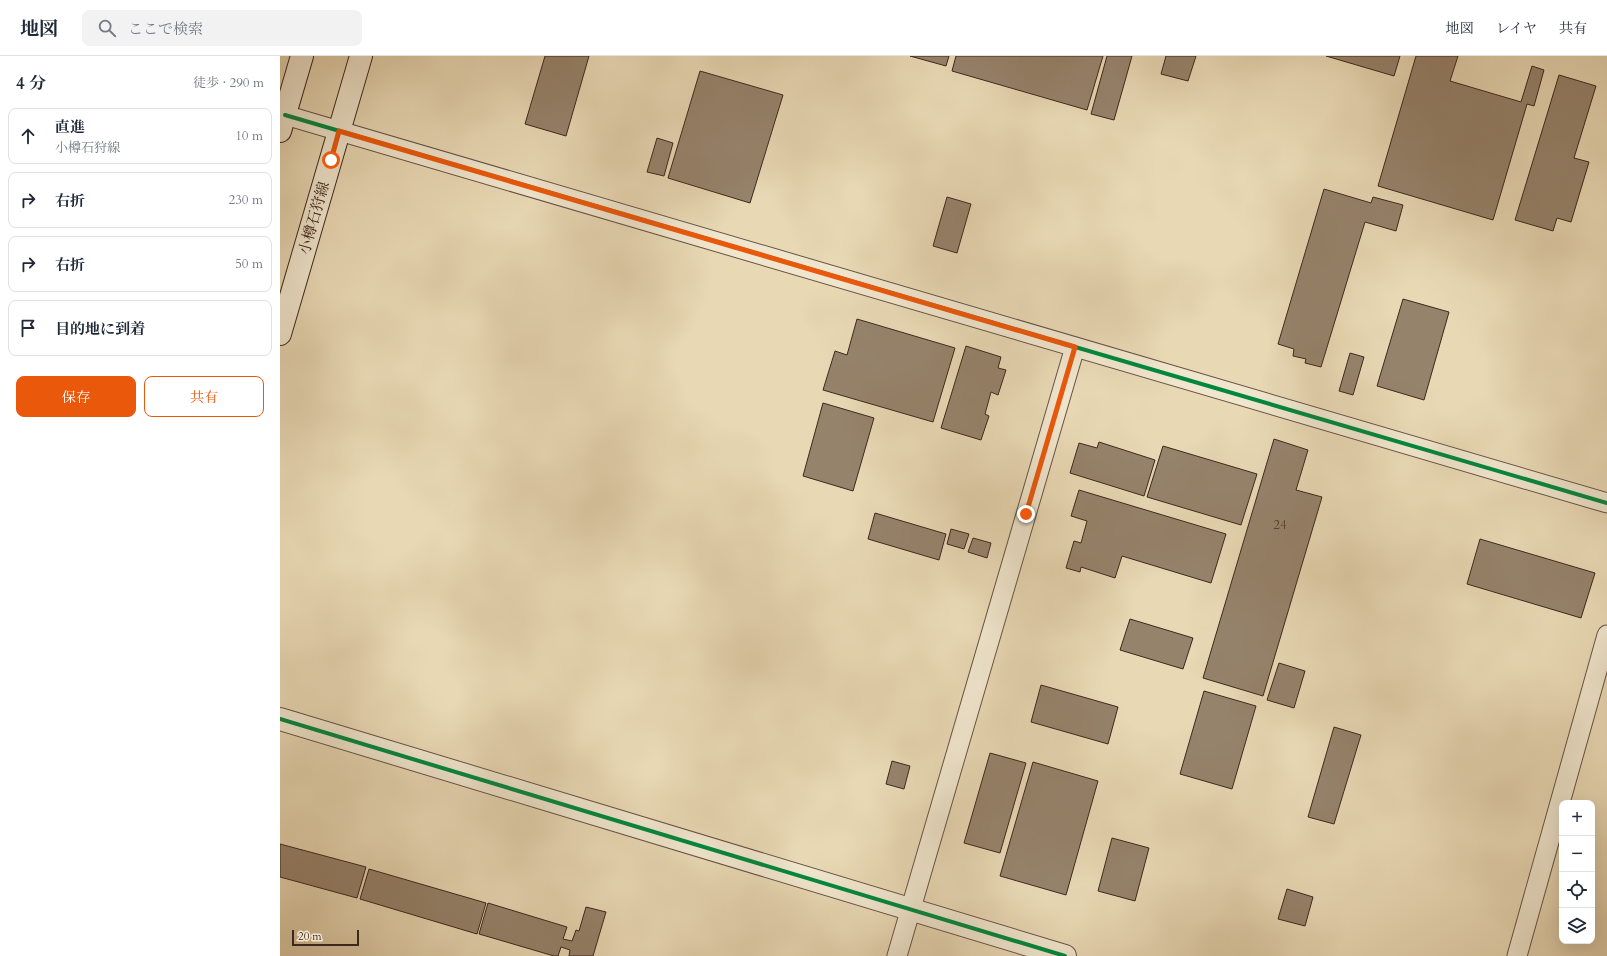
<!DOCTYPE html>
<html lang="ja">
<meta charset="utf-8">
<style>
body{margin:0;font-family:Cardo,"Noto Serif JP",serif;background:#f2f2f3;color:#1f2937}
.controls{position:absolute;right:12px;bottom:12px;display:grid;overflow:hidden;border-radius:8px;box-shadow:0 4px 16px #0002}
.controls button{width:36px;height:36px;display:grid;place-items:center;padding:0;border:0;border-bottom:1px solid #e0e1e3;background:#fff;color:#1f2937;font:20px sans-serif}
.scale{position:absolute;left:12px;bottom:10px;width:67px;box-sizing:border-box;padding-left:4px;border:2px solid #3e271d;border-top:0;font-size:11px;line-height:14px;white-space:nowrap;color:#3e271d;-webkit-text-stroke:3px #f0e6ce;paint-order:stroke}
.stop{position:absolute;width:12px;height:12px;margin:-9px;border:3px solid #ea580c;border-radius:50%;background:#fff}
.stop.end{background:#ea580c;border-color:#fff;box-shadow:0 1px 4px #0008}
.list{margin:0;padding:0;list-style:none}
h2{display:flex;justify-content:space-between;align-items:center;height:52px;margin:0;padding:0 16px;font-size:17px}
h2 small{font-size:13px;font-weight:400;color:#747a83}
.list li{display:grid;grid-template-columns:26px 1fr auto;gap:12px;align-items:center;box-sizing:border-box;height:56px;margin:0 8px 8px;padding:0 8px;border:1px solid #e0e1e3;border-radius:8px}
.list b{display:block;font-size:15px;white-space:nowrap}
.list p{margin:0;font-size:13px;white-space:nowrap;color:#747a83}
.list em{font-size:13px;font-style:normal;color:#747a83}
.actions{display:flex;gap:8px;padding:12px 16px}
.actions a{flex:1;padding:9px 0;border:1px solid #ea580c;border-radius:8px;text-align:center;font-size:14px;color:#ea580c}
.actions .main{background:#ea580c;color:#fff}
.icon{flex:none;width:22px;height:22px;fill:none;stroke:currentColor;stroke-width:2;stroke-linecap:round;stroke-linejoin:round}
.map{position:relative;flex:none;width:1327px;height:900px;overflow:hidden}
header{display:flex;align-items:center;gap:24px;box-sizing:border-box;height:56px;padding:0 20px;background:#fff;border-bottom:1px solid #e0e1e3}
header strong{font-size:19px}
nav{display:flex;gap:22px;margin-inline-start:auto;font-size:14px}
.search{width:280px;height:36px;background:#f2f2f3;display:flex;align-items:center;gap:10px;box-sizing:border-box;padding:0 14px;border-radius:8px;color:#747a83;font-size:15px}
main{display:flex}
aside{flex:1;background:#fff}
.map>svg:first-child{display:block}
.building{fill:#96836c;stroke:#3e271d}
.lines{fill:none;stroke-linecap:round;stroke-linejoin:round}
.minor-casing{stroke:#685343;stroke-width:21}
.tertiary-casing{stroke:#685343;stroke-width:24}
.secondary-casing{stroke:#3e271d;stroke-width:24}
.minor{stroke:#f0e6ce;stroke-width:19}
.tertiary{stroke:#f0e6ce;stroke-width:22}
.secondary{stroke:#f0e6ce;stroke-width:22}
.cycleway-casing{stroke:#f0e6ce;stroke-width:6}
.cycleway{stroke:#00873e;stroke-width:4}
.route{stroke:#ea580c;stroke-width:5}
.labels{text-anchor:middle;stroke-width:3.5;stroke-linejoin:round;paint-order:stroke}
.number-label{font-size:13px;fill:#543e31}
.street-label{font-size:15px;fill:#3e271d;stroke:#f0e6ce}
</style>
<header>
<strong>地図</strong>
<div class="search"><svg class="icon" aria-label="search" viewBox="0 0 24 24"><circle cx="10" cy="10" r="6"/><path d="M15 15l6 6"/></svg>ここで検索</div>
<nav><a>地図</a><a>レイヤ</a><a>共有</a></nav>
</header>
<main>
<aside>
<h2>4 分<small>徒歩 · 290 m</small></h2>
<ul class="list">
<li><svg class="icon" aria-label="ahead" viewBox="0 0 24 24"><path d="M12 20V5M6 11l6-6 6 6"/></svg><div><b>直進</b><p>小樽石狩線</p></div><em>10 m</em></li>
<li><svg class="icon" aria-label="right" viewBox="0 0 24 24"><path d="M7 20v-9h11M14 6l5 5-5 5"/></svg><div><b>右折</b></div><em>230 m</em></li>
<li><svg class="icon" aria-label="right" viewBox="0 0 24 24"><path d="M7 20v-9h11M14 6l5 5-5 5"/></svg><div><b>右折</b></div><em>50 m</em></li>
<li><svg class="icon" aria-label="arrive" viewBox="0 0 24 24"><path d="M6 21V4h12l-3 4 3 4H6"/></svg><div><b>目的地に到着</b></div></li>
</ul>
<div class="actions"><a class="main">保存</a><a>共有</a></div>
</aside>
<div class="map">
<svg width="1327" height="900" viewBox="0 0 1327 900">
<rect width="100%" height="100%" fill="#e8d8b4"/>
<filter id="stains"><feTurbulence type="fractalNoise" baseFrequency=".005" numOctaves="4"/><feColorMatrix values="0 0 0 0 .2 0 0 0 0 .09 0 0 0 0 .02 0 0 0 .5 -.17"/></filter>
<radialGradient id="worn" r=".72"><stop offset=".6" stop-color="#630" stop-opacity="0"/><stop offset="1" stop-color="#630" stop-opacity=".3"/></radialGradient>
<g class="building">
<path d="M265,0H309L286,80L245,68Z"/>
<path d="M630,0H669L666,10Z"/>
<path d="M676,0H823L807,54L672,15Z"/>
<path d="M827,0H852L834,64L811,58Z"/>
<path d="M886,0H916L908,25L881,18Z"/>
<path d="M1046,0H1120L1114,20Z"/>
<path d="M1136,0H1178L1170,25L1241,46L1252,10L1264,14L1254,50L1247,48L1213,164L1098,130Z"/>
<path d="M420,15L503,39L470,147L388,122Z"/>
<path d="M1279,19L1316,30L1294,102L1309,106L1291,166L1277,162L1273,175L1235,164Z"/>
<path d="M377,82L393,87L384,120L367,116Z"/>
<path d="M1044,133L1091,147L1093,141L1123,149L1116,175L1085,166L1041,311L1025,307L1026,303L1013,300L1014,293L998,288Z"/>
<path d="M667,141L691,148L677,197L653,190Z"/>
<path d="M1123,243L1169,256L1144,344L1097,330Z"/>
<path d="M577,263L675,292L653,366L543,334L555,295L567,299Z"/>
<path d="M686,290L721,301L718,312L726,314L718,339L711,336L705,358L709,360L701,384L661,372Z"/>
<path d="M1070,297L1084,301L1073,339L1059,335Z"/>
<path d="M543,347L594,362L573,435L523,420Z"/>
<path d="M994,383L1028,394L1016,434L1042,441L983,640L923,622Z"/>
<path d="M819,386L875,404L864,440L790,417L799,387L817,392Z"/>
<path d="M883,390L977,418L961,469L867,441Z"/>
<path d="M799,434L946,478L931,527L842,500L835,522L801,511L800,516L786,512L794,485L801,487L807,465L791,460Z"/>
<path d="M595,457L666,478L659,504L588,483Z"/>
<path d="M671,473L689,478L684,493L667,488Z"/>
<path d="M693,482L711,487L707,502L688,496Z"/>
<path d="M1200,483L1315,517L1301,562L1187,528Z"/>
<path d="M850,563L913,582L903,613L840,594Z"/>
<path d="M999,607L1025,615L1014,652L987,644Z"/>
<path d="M761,629L838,651L828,688L751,666Z"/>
<path d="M924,635L976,650L952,733L900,718Z"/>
<path d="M1054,671L1081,679L1054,768L1028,761Z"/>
<path d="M710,697L746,707L720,797L684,787Z"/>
<path d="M612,705L630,710L624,733L606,728Z"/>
<path d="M753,706L818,725L786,839L720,820Z"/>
<path d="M832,782L869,792L855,845L818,835Z"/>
<path d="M0,788L86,811L77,842L0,821Z"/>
<path d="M89,813L206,847L197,878L80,843Z"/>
<path d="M1007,833L1033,841L1025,870L998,863Z"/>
<path d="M208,847L287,871L283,883L292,885L296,874L299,875L306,851L326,856L313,900H289L290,894L281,891L278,900H274L199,878Z"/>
</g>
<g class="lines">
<g class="minor-casing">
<g id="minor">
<path d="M5,59L1327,447"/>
<path d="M617,900L795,291"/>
<path d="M1237,900L1327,579"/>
</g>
</g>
<g class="tertiary-casing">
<path id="tertiary" d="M0,663L785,900"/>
</g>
<g class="secondary-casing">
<g id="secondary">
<path d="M0,75L22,0"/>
<path d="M0,278L81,0"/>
</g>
</g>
<use href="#minor" class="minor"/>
<use href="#tertiary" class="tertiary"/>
<use href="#secondary" class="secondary"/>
<g class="cycleway-casing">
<g id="cycleway">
<path d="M5,59L1327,447"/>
<path d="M0,663L785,900"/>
</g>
</g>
<use href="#cycleway" class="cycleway"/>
</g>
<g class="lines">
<path class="route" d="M51,104L59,75L795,291L746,458"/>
</g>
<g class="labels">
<g class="number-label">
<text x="1000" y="473">24</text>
</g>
<g class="street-label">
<text transform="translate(34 162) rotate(-74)" y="5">小樽石狩線</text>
</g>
</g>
<rect width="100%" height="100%" filter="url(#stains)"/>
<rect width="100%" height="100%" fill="url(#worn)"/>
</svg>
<div class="controls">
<button>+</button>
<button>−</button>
<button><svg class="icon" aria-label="locate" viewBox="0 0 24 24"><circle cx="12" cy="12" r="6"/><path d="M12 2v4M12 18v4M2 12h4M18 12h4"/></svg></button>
<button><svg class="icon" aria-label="layers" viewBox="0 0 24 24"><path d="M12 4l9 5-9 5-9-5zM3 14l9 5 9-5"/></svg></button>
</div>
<div class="scale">20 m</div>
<div class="stop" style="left:51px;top:104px"></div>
<div class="stop end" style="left:746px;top:458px"></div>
</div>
</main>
